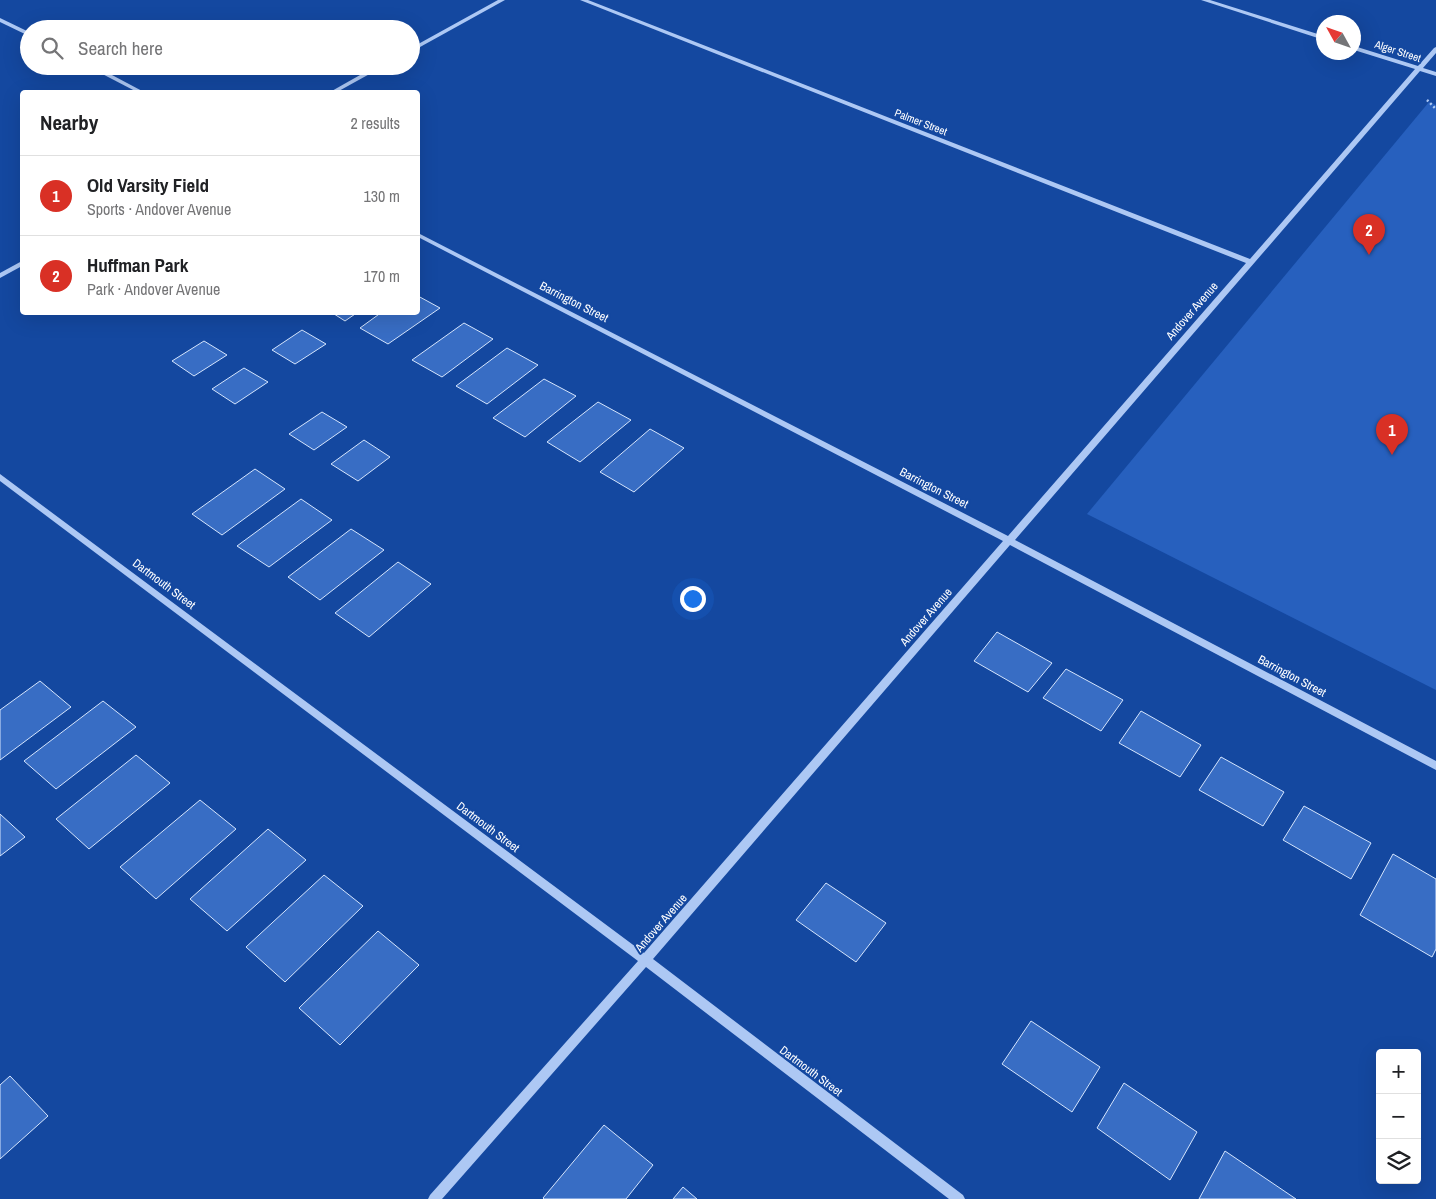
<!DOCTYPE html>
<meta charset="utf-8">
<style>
body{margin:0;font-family:"Archivo Narrow",sans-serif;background:#f2f2f2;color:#202124}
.controls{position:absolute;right:15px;bottom:15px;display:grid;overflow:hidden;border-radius:5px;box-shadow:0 5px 20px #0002}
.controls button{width:45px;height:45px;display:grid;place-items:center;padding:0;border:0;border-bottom:1px solid #e0e0e0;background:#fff;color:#202124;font:25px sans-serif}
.compass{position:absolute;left:1316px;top:15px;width:45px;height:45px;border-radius:50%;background:#fff;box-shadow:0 5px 20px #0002;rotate:310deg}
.you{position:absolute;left:692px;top:598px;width:18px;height:18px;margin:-12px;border:4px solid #fff;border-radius:50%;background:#1a73e8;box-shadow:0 0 0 8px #1a73e833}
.badge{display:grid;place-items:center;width:32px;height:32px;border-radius:50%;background:#d93025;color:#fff;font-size:16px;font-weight:700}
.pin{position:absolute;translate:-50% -41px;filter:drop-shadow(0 1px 2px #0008)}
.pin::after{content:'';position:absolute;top:26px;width:18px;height:15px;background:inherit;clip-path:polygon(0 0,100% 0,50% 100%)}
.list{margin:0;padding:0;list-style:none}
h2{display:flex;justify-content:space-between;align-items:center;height:65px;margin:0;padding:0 20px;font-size:21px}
h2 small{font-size:16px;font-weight:400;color:#757577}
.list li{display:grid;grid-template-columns:32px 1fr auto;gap:15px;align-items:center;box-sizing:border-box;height:80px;padding:0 20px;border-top:1px solid #e0e0e0}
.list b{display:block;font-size:19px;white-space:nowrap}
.list p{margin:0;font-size:16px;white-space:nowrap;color:#757577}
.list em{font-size:16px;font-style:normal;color:#757577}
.icon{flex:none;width:28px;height:28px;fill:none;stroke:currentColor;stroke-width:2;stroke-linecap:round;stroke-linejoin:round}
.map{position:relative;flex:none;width:1436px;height:1199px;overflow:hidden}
.search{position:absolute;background:#fff;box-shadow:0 5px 20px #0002;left:20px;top:20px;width:400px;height:55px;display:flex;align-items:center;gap:12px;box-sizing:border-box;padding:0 18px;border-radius:28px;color:#757577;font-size:19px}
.panel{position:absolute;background:#fff;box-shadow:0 5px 20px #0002;left:20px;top:90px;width:400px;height:225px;border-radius:5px}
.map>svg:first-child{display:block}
.green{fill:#2760be}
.building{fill:#386dc4;stroke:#d5e5fd}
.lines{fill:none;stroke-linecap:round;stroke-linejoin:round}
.path{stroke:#adc8f4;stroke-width:2.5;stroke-dasharray:2 2.5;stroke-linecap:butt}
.minor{fill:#adc8f4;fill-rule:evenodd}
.labels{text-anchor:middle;stroke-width:4;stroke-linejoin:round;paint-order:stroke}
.far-street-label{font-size:11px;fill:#fff;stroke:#1448a0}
.street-label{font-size:12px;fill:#fff;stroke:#1448a0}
</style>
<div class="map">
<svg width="1436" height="1199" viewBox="0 0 1436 1199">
<rect width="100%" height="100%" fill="#1448a0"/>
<path class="green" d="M1429,102L1436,105V690L1087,514Z"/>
<g class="building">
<path d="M418,296L440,308L388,344L360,328L382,312H418Z"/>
<path d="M331,312H358L345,321Z"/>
<path d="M464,323L493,339L442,377L412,360Z"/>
<path d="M302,330L326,344L295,364L272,350Z"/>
<path d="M204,341L227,355L194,376L172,361Z"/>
<path d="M507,348L538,365L487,404L456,386Z"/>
<path d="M244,368L268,382L235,404L212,389Z"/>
<path d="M544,379L576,396L525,437L493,418Z"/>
<path d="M598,402L631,420L580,462L547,442Z"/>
<path d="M322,412L347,427L314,450L289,434Z"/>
<path d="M650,429L684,448L634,492L600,472Z"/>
<path d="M364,440L390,457L358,481L331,464Z"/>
<path d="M255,469L285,489L222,535L192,514Z"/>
<path d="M301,499L332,520L269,567L237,546Z"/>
<path d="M351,529L384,550L320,600L288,577Z"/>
<path d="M398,562L431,584L369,637L335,613Z"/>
<path d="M997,632L1052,663L1028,692L974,661Z"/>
<path d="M1066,669L1123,700L1101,731L1043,698Z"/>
<path d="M40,681L71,707L0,760V710Z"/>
<path d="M103,701L136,727L56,789L24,761Z"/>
<path d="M1141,711L1201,745L1180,777L1119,743Z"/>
<path d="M136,755L170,783L89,849L56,819Z"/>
<path d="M1221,757L1284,792L1263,826L1199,790Z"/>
<path d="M200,800L236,829L156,899L120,867Z"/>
<path d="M1304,806L1371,843L1351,879L1283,840Z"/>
<path d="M0,814L25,837L0,856Z"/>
<path d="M268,829L306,860L227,931L190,899Z"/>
<path d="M1393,854L1436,879V949L1432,957L1360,915Z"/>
<path d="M324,875L363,906L285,982L246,947Z"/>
<path d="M826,883L886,923L856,962L796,920Z"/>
<path d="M378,931L419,965L340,1045L299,1008Z"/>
<path d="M1031,1021L1100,1067L1072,1112L1002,1064Z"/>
<path d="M10,1076L48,1116L0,1159V1085Z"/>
<path d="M1124,1083L1197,1132L1170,1180L1097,1128Z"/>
<path d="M604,1125L653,1165L626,1199H544L543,1198Z"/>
<path d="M1225,1151L1296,1199H1199Z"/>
<path d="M683,1187L697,1199H673Z"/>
</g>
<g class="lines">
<path class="path" d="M1427,100L1436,109"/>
<g class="minor">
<path d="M498,0H505L411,52V48Z"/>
<path d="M580,0H588L1250,259L1415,69L1354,50V46L1418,66L1434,48L1436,47V53L1423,68L1436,72V76L1420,71L1015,540L1436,761V770L1010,545L653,959L963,1195L965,1199H949L646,967L442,1199H428L430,1195L638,961L0,481V474L644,953L1003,541L418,237V233L1008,536L1246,263Z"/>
<path d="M1201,0H1210L1324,36V40Z"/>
<path d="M0,18L29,32V36L0,22Z"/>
<path d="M87,66H95L144,92H137Z"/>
<path d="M376,66H384L337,92H330Z"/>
<path d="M22,261V266L0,278V273Z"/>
</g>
</g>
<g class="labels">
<g class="far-street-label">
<text transform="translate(1398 51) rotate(18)" y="4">Alger Street</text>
<text transform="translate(921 122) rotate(21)" y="4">Palmer Street</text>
</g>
<g class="street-label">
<text transform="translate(574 302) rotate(27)" y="4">Barrington Street</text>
<text transform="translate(1192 311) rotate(-49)" y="4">Andover Avenue</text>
<text transform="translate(934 488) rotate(27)" y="4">Barrington Street</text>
<text transform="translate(164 584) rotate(37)" y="4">Dartmouth Street</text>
<text transform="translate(926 617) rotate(-49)" y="4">Andover Avenue</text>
<text transform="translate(1292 676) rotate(28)" y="4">Barrington Street</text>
<text transform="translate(488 827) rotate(37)" y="4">Dartmouth Street</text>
<text transform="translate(661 923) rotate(-49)" y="4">Andover Avenue</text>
<text transform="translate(811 1071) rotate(37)" y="4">Dartmouth Street</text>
</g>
</g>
</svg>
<div class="controls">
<button>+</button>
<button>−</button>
<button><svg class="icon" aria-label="layers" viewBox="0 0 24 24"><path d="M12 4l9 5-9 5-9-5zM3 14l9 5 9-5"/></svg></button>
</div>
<svg class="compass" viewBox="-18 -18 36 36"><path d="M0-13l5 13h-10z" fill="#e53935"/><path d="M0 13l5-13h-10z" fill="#757577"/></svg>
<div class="you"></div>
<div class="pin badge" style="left:1392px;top:455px">1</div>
<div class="pin badge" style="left:1369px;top:255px">2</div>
<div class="search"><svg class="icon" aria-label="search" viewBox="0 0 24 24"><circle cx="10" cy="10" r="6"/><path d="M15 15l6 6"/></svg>Search here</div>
<section class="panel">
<h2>Nearby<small>2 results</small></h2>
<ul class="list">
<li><span class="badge">1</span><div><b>Old Varsity Field</b><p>Sports · Andover Avenue</p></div><em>130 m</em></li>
<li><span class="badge">2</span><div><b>Huffman Park</b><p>Park · Andover Avenue</p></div><em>170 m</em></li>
</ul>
</section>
</div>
